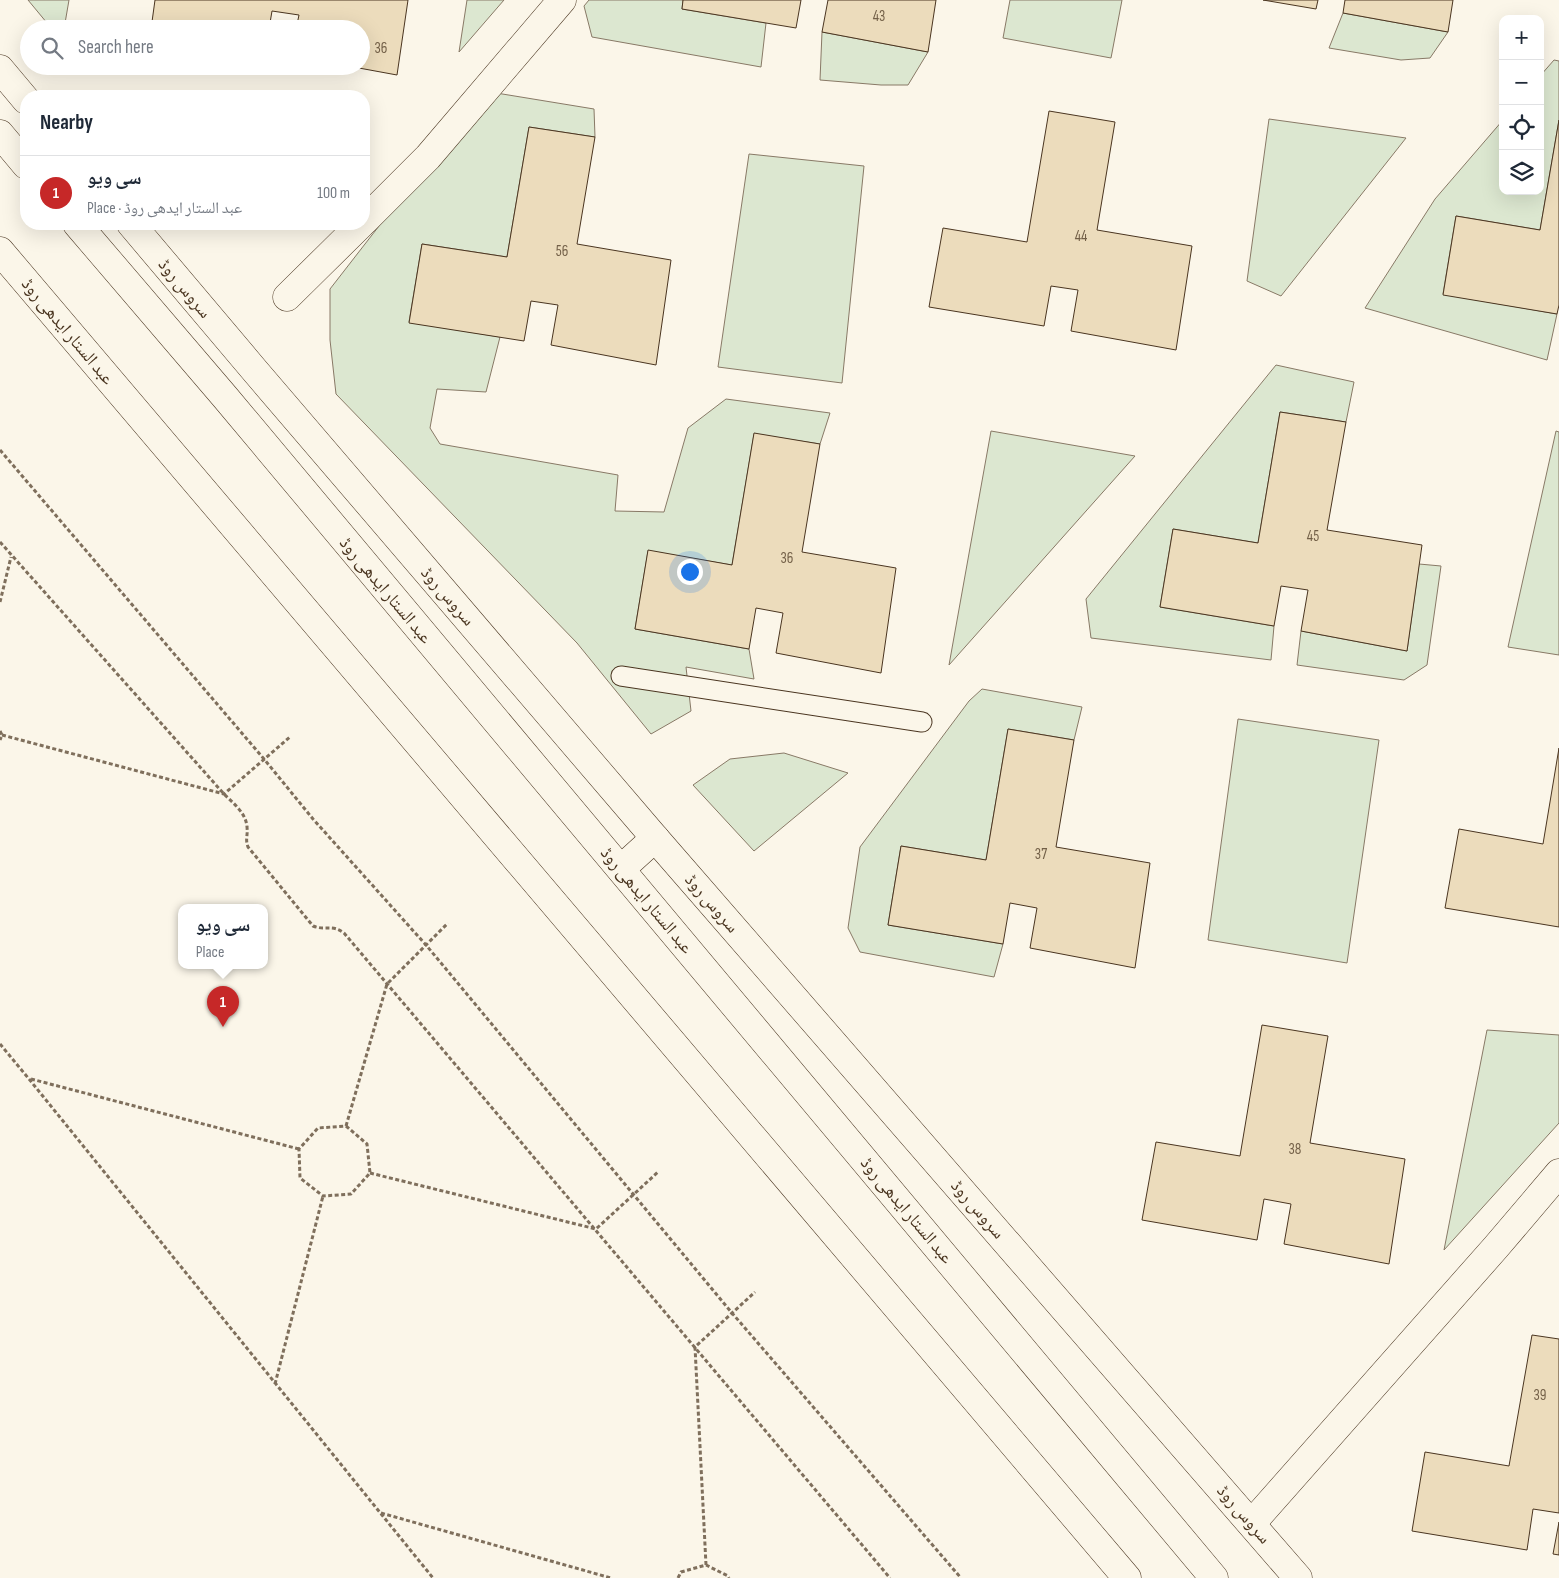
<!DOCTYPE html>
<meta charset="utf-8">
<style>
body{margin:0;font-family:"Sofia Sans Condensed","Noto Naskh Arabic",sans-serif;background:#f2f2f3;color:#1f2937}
.controls{position:absolute;right:15px;top:15px;display:grid;overflow:hidden;border-radius:10px;box-shadow:0 5px 20px #0002}
.controls button{width:45px;height:45px;display:grid;place-items:center;padding:0;border:0;border-bottom:1px solid #e0e1e3;background:#fff;color:#1f2937;font:25px sans-serif}
.you{position:absolute;left:689px;top:571px;width:18px;height:18px;margin:-12px;border:4px solid #fff;border-radius:50%;background:#1a73e8;box-shadow:0 0 0 8px #1a73e833}
.badge{display:grid;place-items:center;width:32px;height:32px;border-radius:50%;background:#c62828;color:#fff;font-size:16px;font-weight:700}
.pin{position:absolute;translate:-50% -41px;filter:drop-shadow(0 1px 2px #0008)}
.pin::after{content:'';position:absolute;top:26px;width:18px;height:15px;background:inherit;clip-path:polygon(0 0,100% 0,50% 100%)}
.popup{position:absolute;left:178px;top:904px;width:90px;height:65px;box-sizing:border-box;display:grid;place-content:center;border-radius:10px;background:#fff;filter:drop-shadow(0 1px 4px #0005);font-size:16px;white-space:nowrap;color:#747a83}
.popup b{font-size:19px;color:#1f2937}
.popup::after{content:'';position:absolute;left:50%;top:100%;margin-left:-10px;border:10px solid transparent;border-top-color:#fff}
.list{margin:0;padding:0;list-style:none}
h2{display:flex;justify-content:space-between;align-items:center;height:65px;margin:0;padding:0 20px;font-size:21px}
h2 small{font-size:16px;font-weight:400;color:#747a83}
.list li{display:grid;grid-template-columns:32px 1fr auto;gap:15px;align-items:center;box-sizing:border-box;height:75px;padding:0 20px;border-top:1px solid #e0e1e3}
.list b{display:block;font-size:19px;white-space:nowrap}
.list p{margin:0;font-size:16px;white-space:nowrap;color:#747a83}
.list em{font-size:16px;font-style:normal;color:#747a83}
.icon{flex:none;width:28px;height:28px;fill:none;stroke:currentColor;stroke-width:2;stroke-linecap:round;stroke-linejoin:round}
.map{position:relative;flex:none;width:1559px;height:1578px;overflow:hidden}
.search{position:absolute;background:#fff;box-shadow:0 5px 20px #0002;left:20px;top:20px;width:350px;height:55px;display:flex;align-items:center;gap:12px;box-sizing:border-box;padding:0 18px;border-radius:28px;color:#747a83;font-size:19px}
.panel{position:absolute;background:#fff;box-shadow:0 5px 20px #0002;left:20px;top:90px;width:350px;height:140px;border-radius:20px}
.map>svg:first-child{display:block}
.grass{fill:#dce7d0;stroke:#887966}
.building{fill:#ecdcbc;stroke:#4a3520}
.lines{fill:none;stroke-linecap:round;stroke-linejoin:round}
.service-casing{stroke:#4a3520;stroke-width:21}
.minor-casing{stroke:#4a3520;stroke-width:29}
.primary-casing{stroke:#4a3520;stroke-width:29}
.path{stroke:#7f6f5c;stroke-width:3;stroke-dasharray:4 2.5;stroke-linecap:butt}
.service{stroke:#fbf6e9;stroke-width:19}
.minor{stroke:#fbf6e9;stroke-width:28}
.primary{stroke:#fbf6e9;stroke-width:28}
.labels{text-anchor:middle;stroke-width:4;stroke-linejoin:round;paint-order:stroke}
.number-label{font-size:15px;fill:#725f47}
.street-label{font-size:18px;fill:#4a3520;stroke:#fbf6e9}
</style>
<div class="map">
<svg width="1559" height="1578" viewBox="0 0 1559 1578">
<rect width="100%" height="100%" fill="#fbf6e9"/>
<g class="grass">
<path d="M28,0H69L64,29H52Z"/>
<path d="M467,0H504L459,52Z"/>
<path d="M589,0H683L682,9L766,23L761,67L592,37L584,6Z"/>
<path d="M1010,0H1122L1111,58L1003,38Z"/>
<path d="M1343,13L1448,32L1430,58L1401,60L1329,48Z"/>
<path d="M822,32L928,52L908,85H881L820,80Z"/>
<path d="M1554,60L1559,61V120L1540,230L1456,216L1443,294L1557,314L1547,360L1365,308L1435,199L1503,120V191H1540V76Z"/>
<path d="M484,91L594,109L595,137L529,127L507,257L422,244L409,322L500,337L486,392L437,389L430,428L440,444L618,475L615,511L664,512L688,428L726,399L830,413L820,444L754,434L732,565L648,551L635,629L749,649L754,679L686,667L691,711L651,734L577,643L336,394L330,340V289Z"/>
<path d="M1269,119L1406,138L1281,296L1247,281Z"/>
<path d="M749,154L864,166L842,383L718,367Z"/>
<path d="M1276,365L1354,382L1346,422L1280,412L1258,543L1173,529L1160,607L1274,626L1271,660L1091,638L1086,599Z"/>
<path d="M991,431L1135,456L949,665Z"/>
<path d="M1556,431L1559,432V655L1508,647Z"/>
<path d="M1419,564L1441,566L1427,665L1404,680L1297,665L1301,631L1407,651Z"/>
<path d="M982,689L1082,707L1074,740L1008,729L986,860L901,846L888,925L1003,944L994,977L860,952L848,928L860,847L969,701Z"/>
<path d="M1238,719L1379,740L1347,963L1208,940Z"/>
<path d="M784,753L848,773L754,851L693,785L730,759Z"/>
<path d="M1487,1030L1559,1035V1123L1444,1250Z"/>
</g>
<g class="building">
<path d="M155,0H408L397,75L348,66H361V29H296L299,15L272,11L269,29H151Z"/>
<path d="M683,0H801L796,28L682,9Z"/>
<path d="M828,0H936L928,52L822,32Z"/>
<path d="M1263,0H1318L1316,9Z"/>
<path d="M1345,0H1453L1448,32L1343,13Z"/>
<path d="M1049,111L1115,122L1097,230L1192,246L1176,350L1071,331L1078,290L1051,286L1044,326L929,307L943,228L1027,242Z"/>
<path d="M1559,120V305L1557,314L1443,295L1456,216L1540,230Z"/>
<path d="M529,127L595,137L577,244L671,260L656,365L551,345L558,305L531,301L524,341L409,323L422,244L507,257Z"/>
<path d="M1280,412L1346,422L1327,530L1422,545L1407,651L1301,631L1308,590L1281,586L1274,626L1160,607L1173,529L1258,543Z"/>
<path d="M754,433L820,444L802,552L896,568L881,673L776,653L783,613L756,608L749,649L635,629L648,550L732,565Z"/>
<path d="M1008,729L1074,740L1056,847L1150,863L1135,968L1030,948L1037,908L1010,903L1003,944L888,925L901,846L986,860Z"/>
<path d="M1559,748V927L1445,908L1459,829L1543,844Z"/>
<path d="M1262,1025L1328,1036L1310,1143L1405,1159L1389,1264L1284,1244L1291,1204L1264,1199L1257,1240L1142,1220L1156,1142L1240,1156Z"/>
<path d="M1532,1335L1559,1339V1513L1533,1509L1527,1550L1412,1531L1425,1452L1509,1466Z"/>
<path d="M1559,1522V1555L1553,1554Z"/>
</g>
<g class="lines">
<g class="service-casing">
<path id="service" d="M621,676L922,722"/>
</g>
<g class="minor-casing">
<g id="minor">
<path d="M0,69L26,100"/>
<path d="M364,221L428,157L562,0"/>
<path d="M131,224L256,372L655,838L1298,1578"/>
<path d="M287,297L361,224"/>
<path d="M1252,1523L1496,1247L1559,1173"/>
</g>
</g>
<g class="primary-casing">
<g id="primary">
<path d="M0,134L26,165"/>
<path d="M77,224L225,397L1214,1578"/>
<path d="M0,251L1127,1578"/>
<path d="M621,869L655,838"/>
</g>
</g>
<g class="path">
<path d="M0,450L264,759L313,819L426,945L732,1313L961,1578"/>
<path d="M0,542L224,794C234,804 246,813 247,827C248,836 245,839 248,847L313,926C326,931 332,924 344,933L890,1578"/>
<path d="M0,602L11,557"/>
<path d="M0,731L2,735L0,740"/>
<path d="M2,735L224,794L291,736"/>
<path d="M0,1044L29,1079L433,1578"/>
<path d="M31,1079L299,1149"/>
<path d="M346,1126L387,984L448,923"/>
<path d="M346,1126L367,1144L370,1173L351,1194L323,1196L300,1178L299,1149L318,1128Z"/>
<path d="M370,1173L596,1229L658,1172"/>
<path d="M275,1384L323,1196"/>
<path d="M381,1513L611,1578"/>
<path d="M706,1565L695,1347L755,1292"/>
<path d="M678,1578L681,1572L706,1565L728,1576L729,1578"/>
</g>
<use href="#service" class="service"/>
<use href="#minor" class="minor"/>
<use href="#primary" class="primary"/>
</g>
<g class="labels">
<g class="number-label">
<text x="879" y="21">43</text>
<text x="381" y="53">36</text>
<text x="1081" y="241">44</text>
<text x="562" y="256">56</text>
<text x="1313" y="541">45</text>
<text x="787" y="563">36</text>
<text x="1041" y="859">37</text>
<text x="1295" y="1154">38</text>
<text x="1540" y="1400">39</text>
</g>
<g class="street-label">
<text transform="translate(185 288) rotate(50)" y="6">سروس روڈ</text>
<text transform="translate(68 331) rotate(50)" y="6">عبد الستار ایدھی روڈ</text>
<text transform="translate(386 590) rotate(50)" y="6">عبد الستار ایدھی روڈ</text>
<text transform="translate(448 596) rotate(49)" y="6">سروس روڈ</text>
<text transform="translate(647 900) rotate(50)" y="6">عبد الستار ایدھی روڈ</text>
<text transform="translate(712 903) rotate(49)" y="6">سروس روڈ</text>
<text transform="translate(978 1209) rotate(49)" y="6">سروس روڈ</text>
<text transform="translate(907 1210) rotate(50)" y="6">عبد الستار ایدھی روڈ</text>
<text transform="translate(1244 1514) rotate(49)" y="6">سروس روڈ</text>
</g>
</g>
</svg>
<div class="controls">
<button>+</button>
<button>−</button>
<button><svg class="icon" aria-label="locate" viewBox="0 0 24 24"><circle cx="12" cy="12" r="6"/><path d="M12 2v4M12 18v4M2 12h4M18 12h4"/></svg></button>
<button><svg class="icon" aria-label="layers" viewBox="0 0 24 24"><path d="M12 4l9 5-9 5-9-5zM3 14l9 5 9-5"/></svg></button>
</div>
<div class="you"></div>
<div class="pin badge" style="left:223px;top:1027px">1</div>
<div class="popup"><b>سی ویو</b>Place</div>
<div class="search"><svg class="icon" aria-label="search" viewBox="0 0 24 24"><circle cx="10" cy="10" r="6"/><path d="M15 15l6 6"/></svg>Search here</div>
<section class="panel">
<h2>Nearby<small></small></h2>
<ul class="list">
<li><span class="badge">1</span><div><b>سی ویو</b><p>Place · عبد الستار ایدھی روڈ</p></div><em>100 m</em></li>
</ul>
</section>
</div>
